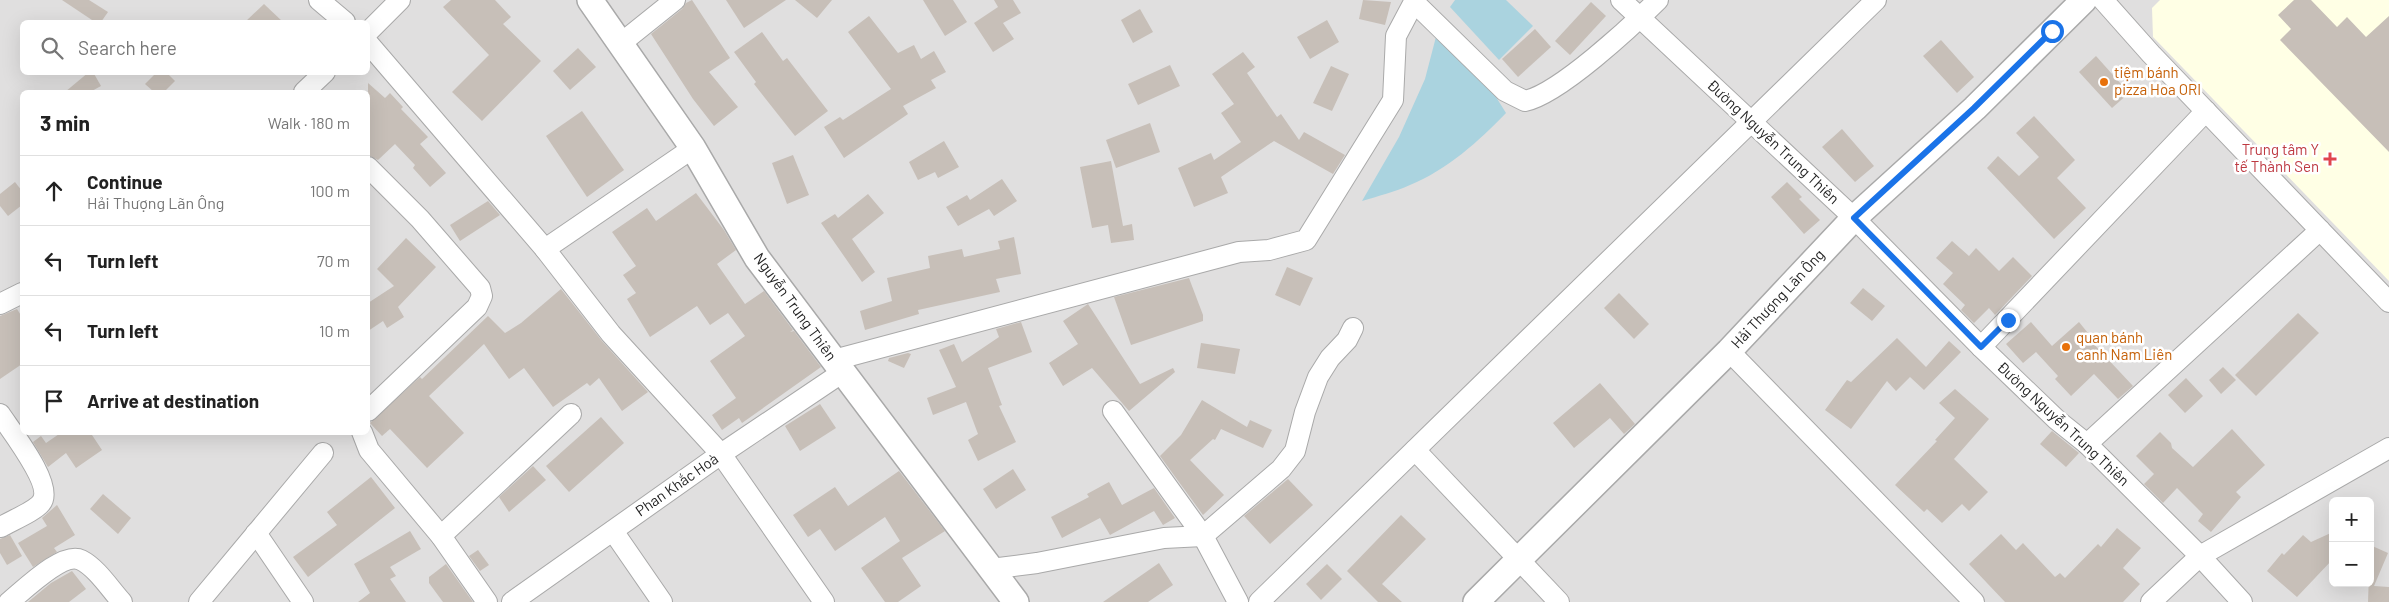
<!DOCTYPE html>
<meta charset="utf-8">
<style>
body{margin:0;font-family:Barlow,sans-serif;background:#f2f2f2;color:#222}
.controls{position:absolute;right:15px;bottom:15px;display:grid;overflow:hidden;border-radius:8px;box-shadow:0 5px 20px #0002}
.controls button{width:45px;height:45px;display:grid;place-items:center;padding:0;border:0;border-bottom:1px solid #e0e0e0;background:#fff;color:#222;font:25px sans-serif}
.stop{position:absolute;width:15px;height:15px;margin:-11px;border:4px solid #1a73e8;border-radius:50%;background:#fff}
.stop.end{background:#1a73e8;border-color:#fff;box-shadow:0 1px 5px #0008}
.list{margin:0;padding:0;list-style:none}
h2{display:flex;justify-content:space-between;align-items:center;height:65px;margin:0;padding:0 20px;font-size:21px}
h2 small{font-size:16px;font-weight:400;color:#767676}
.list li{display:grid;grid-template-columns:32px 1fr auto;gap:15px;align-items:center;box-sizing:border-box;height:70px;padding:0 20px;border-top:1px solid #e0e0e0}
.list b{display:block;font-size:19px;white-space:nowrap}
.list p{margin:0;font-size:16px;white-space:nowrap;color:#767676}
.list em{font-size:16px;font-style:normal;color:#767676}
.icon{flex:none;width:28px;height:28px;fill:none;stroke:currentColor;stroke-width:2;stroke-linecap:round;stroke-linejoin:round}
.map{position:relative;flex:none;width:2389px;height:602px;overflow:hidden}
.search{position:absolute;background:#fff;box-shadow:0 5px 20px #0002;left:20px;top:20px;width:350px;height:55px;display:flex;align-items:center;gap:12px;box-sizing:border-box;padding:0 18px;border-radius:8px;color:#767676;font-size:19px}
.panel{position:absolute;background:#fff;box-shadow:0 5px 20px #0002;left:20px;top:90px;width:350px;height:345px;border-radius:8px}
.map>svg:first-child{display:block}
.residential{fill:#e0dfdf;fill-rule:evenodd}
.education{fill:#ffffe5}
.water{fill:#aad3df}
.building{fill:#c7bfb8}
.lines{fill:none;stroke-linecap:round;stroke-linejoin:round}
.minor-casing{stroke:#a9a9a9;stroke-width:22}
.tertiary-casing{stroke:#a9a9a9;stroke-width:28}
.minor{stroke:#fff;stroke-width:20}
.tertiary{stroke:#fff;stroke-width:25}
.route{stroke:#1a73e8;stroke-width:6}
.food-dot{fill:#e8710a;stroke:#fff;stroke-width:2}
.health-dot{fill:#e0444e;stroke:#fff;stroke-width:2}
.labels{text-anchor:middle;stroke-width:5;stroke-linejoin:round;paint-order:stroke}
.food-label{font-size:15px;fill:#c56008;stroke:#fff;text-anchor:start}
.street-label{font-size:15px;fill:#222;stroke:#fff}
.health-label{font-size:15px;fill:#be3a42;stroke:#fff;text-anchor:end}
</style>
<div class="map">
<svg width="2389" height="602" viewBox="0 0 2389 602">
<rect width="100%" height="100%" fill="#f2efe9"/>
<path class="residential" d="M0,0H2389V602H0ZM22,22H368V72H22ZM22,92H368V432H22ZM2333,501H2370V583H2333Z"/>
<path class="education" d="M2160,0H2389V281L2153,37L2152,8Z"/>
<g class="water">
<path d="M1455,0H1506L1533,26L1499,60L1450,7Z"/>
<path d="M1437,33L1496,97L1506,113C1479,141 1447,170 1410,185C1395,192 1378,196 1362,201L1399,137L1425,79Z"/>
</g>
<g class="building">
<path d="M62,0H89L108,12L101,22H95Z"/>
<path d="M451,0H495L511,17L503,24L541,61L482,121L452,92L489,55L443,7Z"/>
<path d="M692,0L730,58L709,72L738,107L714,126L693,99L651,34L682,9L686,3Z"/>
<path d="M726,0H786L744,28Z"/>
<path d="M795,0H832L817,18Z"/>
<path d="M923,0H953L967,22L945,36Z"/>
<path d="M994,0H1013L1021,13L1003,23L1014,39L993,52L974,23L998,7Z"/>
<path d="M1363,0L1391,2L1385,25L1359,19Z"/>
<path d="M2294,0H2311L2337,27L2347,17L2366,37L2389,16V152L2280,40L2291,29L2278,15Z"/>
<path d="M1591,2L1606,16L1570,55L1555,41Z"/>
<path d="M264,4L283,22H245Z"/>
<path d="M1140,9L1153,32L1133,43L1121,20Z"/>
<path d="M869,16L898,53L914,45L921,59L934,51L946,72L931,80L936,88L903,106L908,114L844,158L824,127L840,117L843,120L891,89L848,32Z"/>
<path d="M1327,20L1339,42L1310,59L1297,37Z"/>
<path d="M1535,29L1551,47L1518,77L1502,59Z"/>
<path d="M762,32L783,61L787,58L828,111L795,136L754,84L756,82L734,52Z"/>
<path d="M1941,40L1974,77L1957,93L1923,56Z"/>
<path d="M578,48L596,67L570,90L553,71Z"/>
<path d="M1243,52L1255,67L1247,73L1277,117L1281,114L1299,140L1304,132L1345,155L1333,174L1274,141L1221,177L1228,193L1194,207L1178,168L1211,153L1214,160L1241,142L1221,113L1234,104L1212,74Z"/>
<path d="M2096,56L2129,93L2112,108L2079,72Z"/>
<path d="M1170,65L1180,86L1138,105L1128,84Z"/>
<path d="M1331,66L1349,74L1332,111L1313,103Z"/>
<path d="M89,72H93L101,86L90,92H65Z"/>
<path d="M157,72H166L175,81L164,92H154L145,84Z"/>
<path d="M368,83L385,98L390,93L403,107L401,109L428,137L420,144L446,173L430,187L413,168L415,165L395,144L378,160L368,155Z"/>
<path d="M582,111L624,170L587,197L546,136Z"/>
<path d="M2034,116L2075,160L2057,178L2086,208L2054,239L1987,168L1998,156L2019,176L2039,157L2016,133Z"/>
<path d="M1150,123L1160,152L1116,168L1106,140Z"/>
<path d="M1842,129L1874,166L1855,182L1822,147Z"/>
<path d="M944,141L959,167L938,178L935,172L918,180L909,162Z"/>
<path d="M793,155L809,195L787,204L772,163Z"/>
<path d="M1111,161L1123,226L1132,224L1134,240L1111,243L1108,225L1092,228L1080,167Z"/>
<path d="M1002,179L1017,201L994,216L989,209L958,226L946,207L967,195L970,200Z"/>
<path d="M15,182L22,191V205L8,216L0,206V194Z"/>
<path d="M1787,182L1802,197L1799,199L1820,220L1804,234L1771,197Z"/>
<path d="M696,193L724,230L736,250L717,264L745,304L764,291L793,330L790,332L794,331L821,367L742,423L739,418L722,430L712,415L736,398L710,361L745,336L728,313L710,325L697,306L650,337L627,299L636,293L623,275L636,266L612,232L647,208L656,221Z"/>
<path d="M868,194L884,213L852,239L875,272L862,282L821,223L835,214L838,218Z"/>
<path d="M488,201L500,215L460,241L450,225Z"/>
<path d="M1014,237L1021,274L996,279L1000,292L918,310L919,314L865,330L860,311L892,301L887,278L930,268L928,256L962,249L964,257L1000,249L998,241Z"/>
<path d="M406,238L436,267L398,307L404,317L387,328L383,321L368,331V303L394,286L377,269Z"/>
<path d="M1952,241L1969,256L1976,248L1999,271L2013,257L2032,276L1995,315L1989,308L1974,323L1961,310L1965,305L1943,284L1953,273L1936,258Z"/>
<path d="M1287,267L1313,278L1300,306L1275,295Z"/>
<path d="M1189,278L1203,315V321L1131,345L1114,297Z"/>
<path d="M1863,288L1885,306L1872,321L1850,303Z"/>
<path d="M561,289L602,341L648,392L622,411L599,378L590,386L587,383L553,407L524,368L509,379L484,344L429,396L464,433L427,468L390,429L382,436L370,423L420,377L422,379L488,316L505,333L521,323Z"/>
<path d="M1619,293L1649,324L1634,339L1604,308Z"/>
<path d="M1088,304L1140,384L1173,368L1175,372L1129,411L1092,368L1063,386L1049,363L1078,344L1063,321Z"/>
<path d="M17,309L22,317V364L0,379V316Z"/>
<path d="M2298,313L2319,333L2256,396L2235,375Z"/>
<path d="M1021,322L1032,352L988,368L1002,405L999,406L1016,442L978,461L968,440L978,434L966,402L933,415L927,398L956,387L939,350L954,344L962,362L999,337L996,329Z"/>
<path d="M2031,322L2052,346L2079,322L2092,338L2090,340L2133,386L2118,399L2094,374L2071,396L2055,379L2058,376L2036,352L2023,363L2006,344Z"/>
<path d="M1897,338L1926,367L1949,341L1961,352L1924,390L1910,377L1896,391L1887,381L1851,429L1825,410L1847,380L1851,382Z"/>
<path d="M1201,343L1240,349L1235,374L1197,368Z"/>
<path d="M908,353L911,354L904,368L888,361L889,358Z"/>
<path d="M2223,367L2236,380L2221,394L2209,380Z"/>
<path d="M2186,378L2203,396L2185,413L2168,395Z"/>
<path d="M1600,383L1635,424L1624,434L1610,418L1574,448L1553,423Z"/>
<path d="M1955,389L1989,419L1954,459L1988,492L1969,511L1962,504L1942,523L1927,509L1924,512L1895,485L1937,441L1935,440L1955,418L1939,403Z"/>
<path d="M1202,400L1247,427L1250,420L1272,430L1263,448L1221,429L1215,440L1213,439L1190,460L1224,495L1203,515L1160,456L1181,435Z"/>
<path d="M820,404L836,428L800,451L785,426Z"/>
<path d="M601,417L624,443L569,492L546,466Z"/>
<path d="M2232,429L2265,465L2236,492L2241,497L2211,532L2198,521L2203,514L2177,488L2163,503L2144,484L2154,474L2136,456L2160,432L2171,443L2172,448L2193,467Z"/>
<path d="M2052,431L2079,453L2066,467L2040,444Z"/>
<path d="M62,432H90L102,450L76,468L66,453L48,467L33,442L41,436L46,443Z"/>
<path d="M533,466L546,480L509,512L499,497Z"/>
<path d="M1013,469L1026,490L996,509L983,489Z"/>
<path d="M899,471L945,531L902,558L921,586L898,602H885L861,568L900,541L885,517L835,551L820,529L808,537L793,515L835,487L848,506Z"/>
<path d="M371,477L395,508L308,577L293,557L337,525L327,512Z"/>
<path d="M1288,479L1313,505L1270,544L1244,516Z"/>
<path d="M1109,482L1122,505L1154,488L1175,518L1163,525L1154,511L1110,535L1100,518L1062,538L1051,517L1089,497L1087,494Z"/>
<path d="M103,494L131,518L118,534L90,509Z"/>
<path d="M57,505L75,535L54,548L57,552L33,567L18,543L47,526L42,518Z"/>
<path d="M1401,515L1426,539L1382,584L1402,602H1378L1347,571Z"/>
<path d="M2117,528L2141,548L2123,568L2140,584L2123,602H2005L1969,564L2001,534L2016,550L2023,543L2055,577L2060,573L2065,578L2098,544L2101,547Z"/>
<path d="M410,531L421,549L390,567L396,576L390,579L406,602H358L370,593L354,564Z"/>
<path d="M2333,532V559L2297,597L2267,571L2282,553L2284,555L2303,535L2311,542Z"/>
<path d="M10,535L22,556L7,565L0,553V539Z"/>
<path d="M2370,545L2388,553L2374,586L2389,587V602H2368Z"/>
<path d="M478,550L489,565L480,571L469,556Z"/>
<path d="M1159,563L1173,585L1148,602H1103Z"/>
<path d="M446,564L473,602H443L429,583V577Z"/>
<path d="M1327,564L1342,579L1321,600L1306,584Z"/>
<path d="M72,571L86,589L69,602H28L51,583Z"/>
</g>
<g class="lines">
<g class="minor-casing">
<g id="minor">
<path d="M319,0L345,22"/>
<path d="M1621,0L1854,218L1981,347L2057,420L2087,444L2200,556L2242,602"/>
<path d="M2103,0L2151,54L2389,302"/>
<path d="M1414,2L1505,91L1525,101C1559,94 1632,26 1658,0"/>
<path d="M368,32L400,0"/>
<path d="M368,43L545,249L611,334L721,454L824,602"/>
<path d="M620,44L675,0"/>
<path d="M304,92L325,72"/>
<path d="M368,167L420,219L480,288L482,296L477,307L368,411"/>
<path d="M545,249L693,148"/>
<path d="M0,304L22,293"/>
<path d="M1981,347L2206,111"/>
<path d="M1729,351L1974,602"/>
<path d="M834,360L1239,252L1269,250L1306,240L1393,100L1396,36L1415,0"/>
<path d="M1113,411L1203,536L1238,602"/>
<path d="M0,414C11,431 55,486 41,503C35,511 11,521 1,527"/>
<path d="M362,432L369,450L441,536L487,602"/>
<path d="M2087,444L2320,230"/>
<path d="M1415,450L1559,602"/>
<path d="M613,531L662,602"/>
<path d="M256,533L303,602"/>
<path d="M441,536L571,414"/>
<path d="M991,569L1037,563L1164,538L1203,536L1281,469L1295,451L1305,412L1318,377L1330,358L1347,340L1353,328"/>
<path d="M9,602C24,590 63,551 81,560C97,568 110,589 122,602"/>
<path d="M199,602L323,453"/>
<path d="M512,602L721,454L843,372"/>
<path d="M1259,602L1876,0"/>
<path d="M2151,602L2200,556L2389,448"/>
</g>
</g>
<g class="tertiary-casing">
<g id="tertiary">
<path d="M590,0L693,148L757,258L1016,602"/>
<path d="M1476,602L1729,351L1854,218L1975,108L2084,0"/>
</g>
</g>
<use href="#minor" class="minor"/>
<use href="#tertiary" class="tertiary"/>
</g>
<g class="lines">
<path class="route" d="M2008,320L1981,347L1854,218L1974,108L2052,31"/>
</g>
<g class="food-dot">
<circle cx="2104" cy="82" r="5"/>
<circle cx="2066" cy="347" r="5"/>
</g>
<path class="health-dot" d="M2327.5 151.5h5v5h5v5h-5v5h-5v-5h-5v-5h5z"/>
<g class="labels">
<g class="food-label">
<text x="2114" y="78">tiệm bánh<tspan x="2114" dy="17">pizza Hoa ORI</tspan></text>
<text x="2076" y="343">quan bánh<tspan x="2076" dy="17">canh Nam Liên</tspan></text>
</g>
<g class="street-label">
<text transform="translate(1773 142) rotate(43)" y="5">Đường Nguyễn Trung Thiên</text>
<text transform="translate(1778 299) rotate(-47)" y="5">Hải Thượng Lãn Ông</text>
<text transform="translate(795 307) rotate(54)" y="5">Nguyễn Trung Thiên</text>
<text transform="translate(2063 424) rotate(43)" y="5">Đường Nguyễn Trung Thiên</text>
<text transform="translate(677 485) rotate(-35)" y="5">Phan Khắc Hoà</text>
</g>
<g class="health-label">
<text x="2319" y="155">Trung tâm Y<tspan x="2319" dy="17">tế Thành Sen</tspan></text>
</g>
</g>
</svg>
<div class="controls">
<button>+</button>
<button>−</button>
</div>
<div class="stop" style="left:2052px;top:31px"></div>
<div class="stop end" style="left:2008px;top:320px"></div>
<div class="search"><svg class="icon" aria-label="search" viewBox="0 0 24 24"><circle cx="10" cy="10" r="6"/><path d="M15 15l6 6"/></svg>Search here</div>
<section class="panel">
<h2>3 min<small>Walk · 180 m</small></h2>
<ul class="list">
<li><svg class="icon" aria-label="ahead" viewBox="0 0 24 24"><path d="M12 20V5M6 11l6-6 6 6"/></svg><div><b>Continue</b><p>Hải Thượng Lãn Ông</p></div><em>100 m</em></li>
<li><svg class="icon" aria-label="left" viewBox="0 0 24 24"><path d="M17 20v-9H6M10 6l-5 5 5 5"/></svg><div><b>Turn left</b></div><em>70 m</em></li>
<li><svg class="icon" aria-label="left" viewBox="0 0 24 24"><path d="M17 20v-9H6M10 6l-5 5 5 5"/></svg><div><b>Turn left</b></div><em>10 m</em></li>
<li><svg class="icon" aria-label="arrive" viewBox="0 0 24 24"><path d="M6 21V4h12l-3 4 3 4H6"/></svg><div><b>Arrive at destination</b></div></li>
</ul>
</section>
</div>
